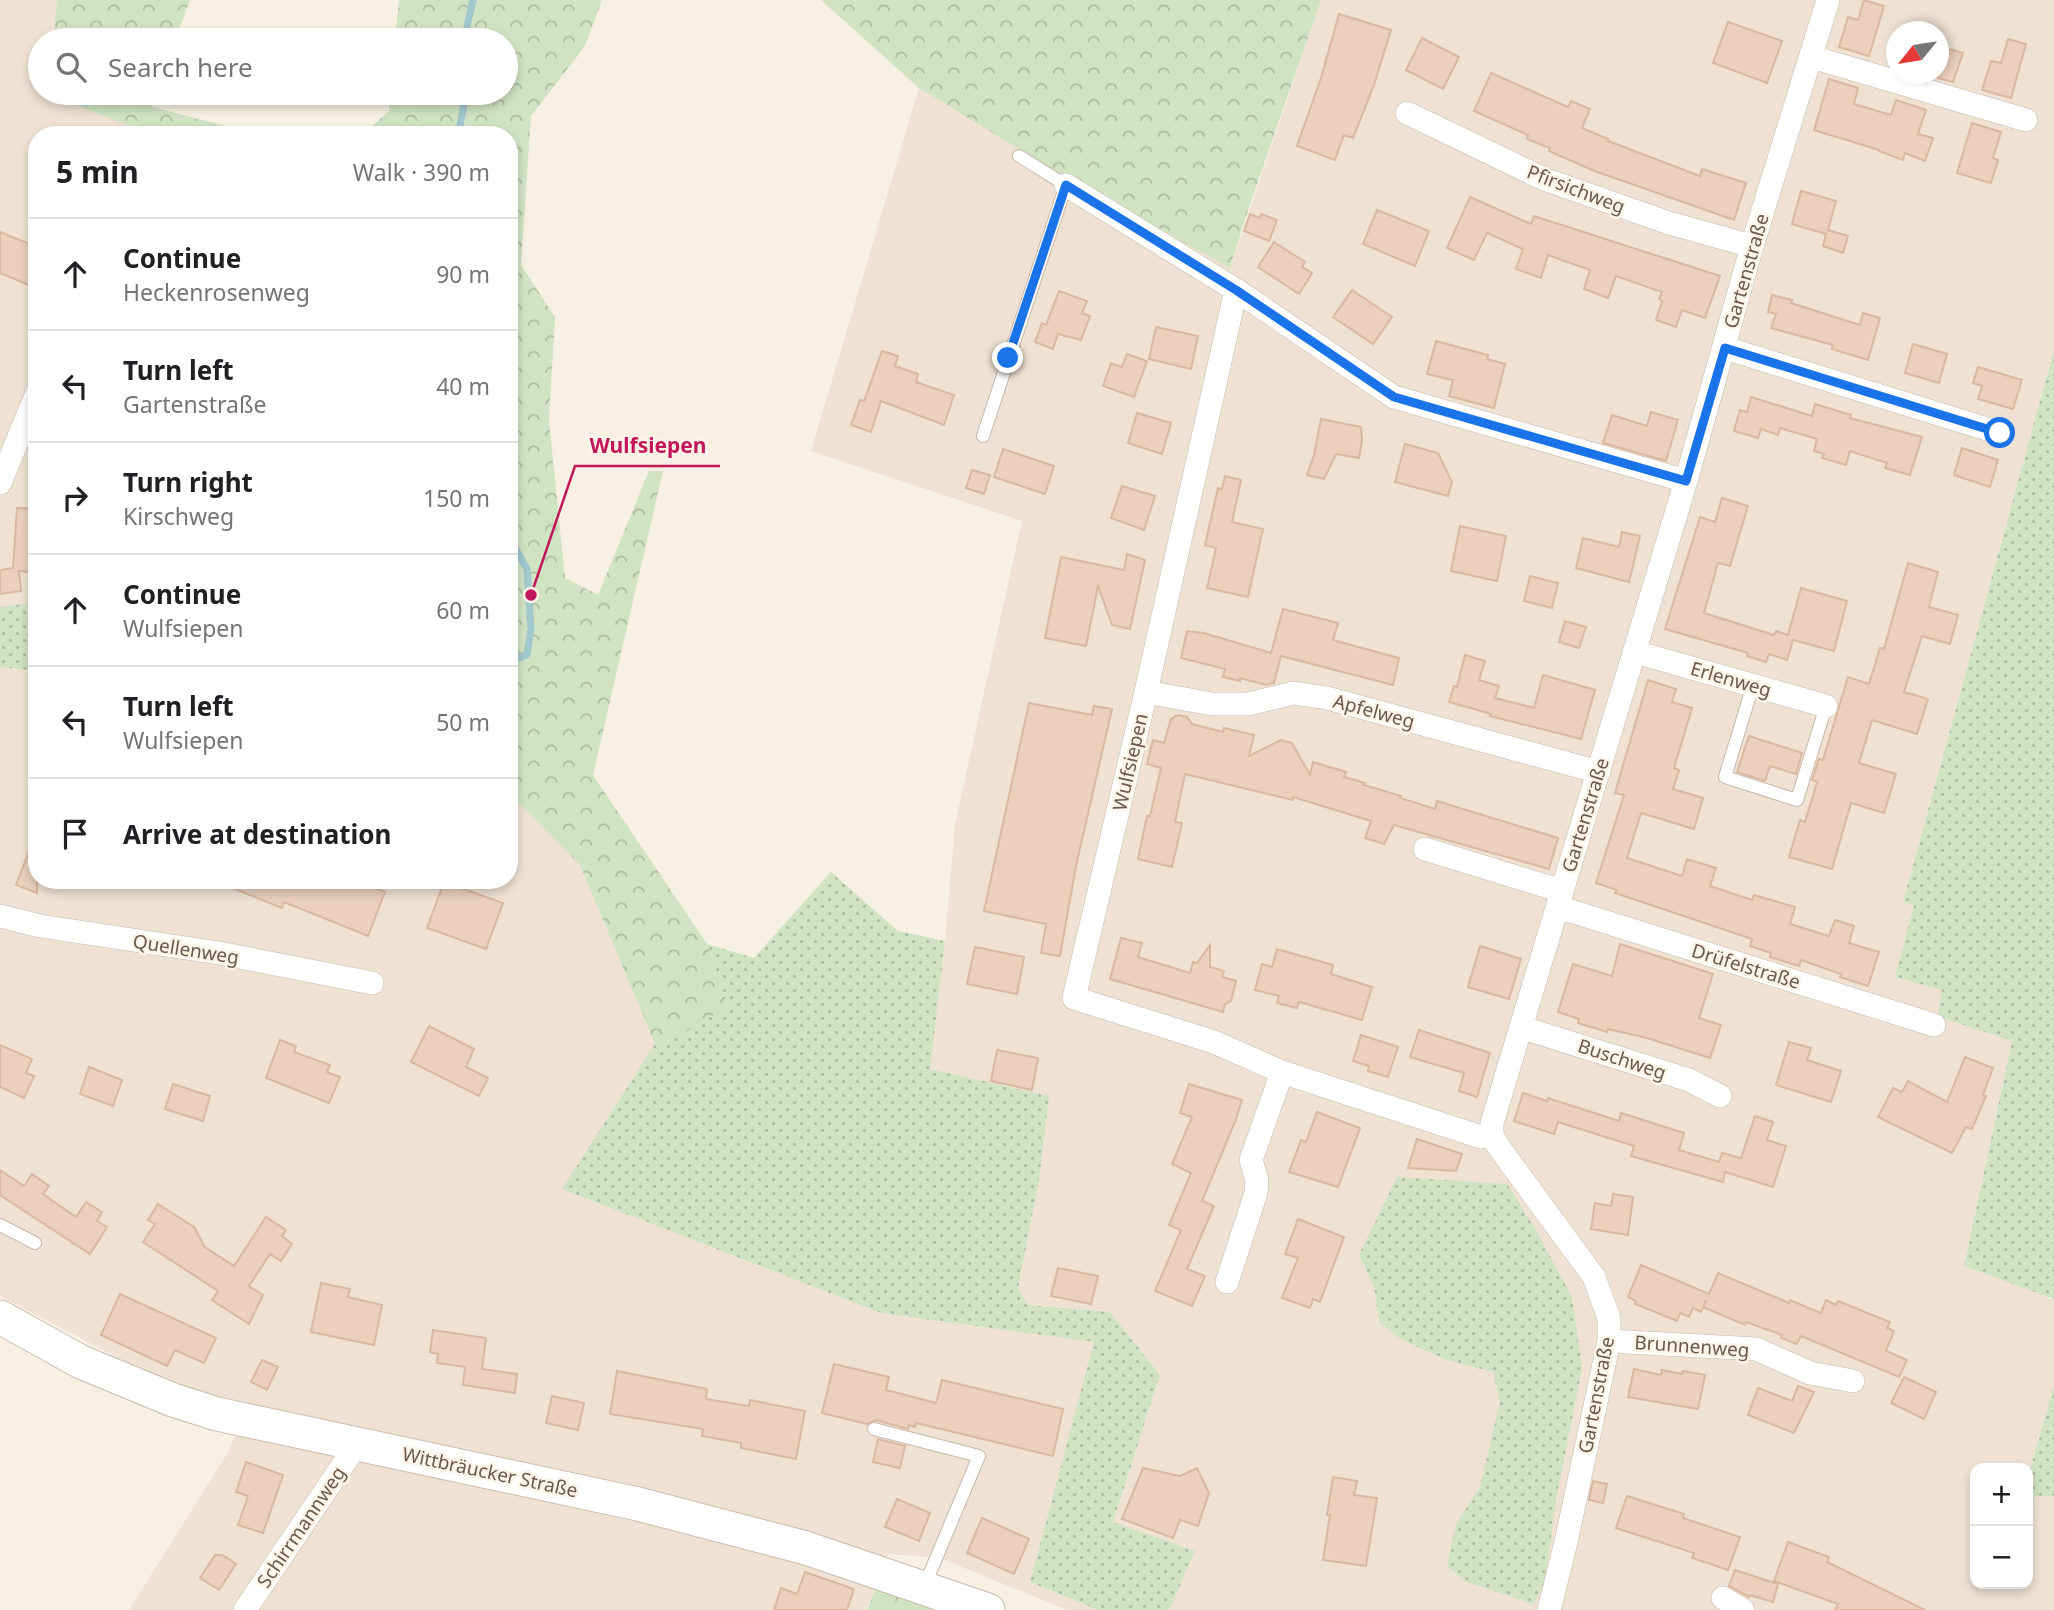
<!DOCTYPE html>
<meta charset="utf-8">
<style>
body{margin:0;font-family:"Noto Sans",sans-serif;background:#f6f6f6;color:#202124}
.controls{position:absolute;right:21px;bottom:21px;display:grid;overflow:hidden;border-radius:14px;box-shadow:0 4px 10px #0003}
.controls button{width:63px;height:63px;display:grid;place-items:center;padding:0;border:0;border-bottom:2px solid #e0e0e0;background:#fff;color:#202124;font:35px sans-serif}
.compass{position:absolute;left:1886px;top:21px;width:63px;height:63px;border-radius:50%;background:#fff;box-shadow:0 4px 10px #0003;rotate:240deg}
.stop{position:absolute;width:21px;height:21px;margin:-16px;border:5px solid #1a73e8;border-radius:50%;background:#fff}
.stop.end{background:#1a73e8;border-color:#fff;box-shadow:0 2px 7px #0008}
.list{margin:0;padding:0;list-style:none}
h2{display:flex;justify-content:space-between;align-items:center;height:91px;margin:0;padding:0 28px;font-size:30px}
h2 small{font-size:23px;font-weight:400;color:#757577}
.list li{display:grid;grid-template-columns:46px 1fr auto;gap:21px;align-items:center;box-sizing:border-box;height:112px;padding:0 28px;border-top:2px solid #e0e0e0}
.list b{display:block;font-size:26px;white-space:nowrap}
.list p{margin:0;font-size:23px;white-space:nowrap;color:#757577}
.list em{font-size:23px;font-style:normal;color:#757577}
.icon{flex:none;width:38px;height:38px;fill:none;stroke:currentColor;stroke-width:2;stroke-linecap:round;stroke-linejoin:round}
.map{position:relative;flex:none;width:2054px;height:1610px;overflow:hidden}
.search{position:absolute;background:#fff;box-shadow:0 4px 10px #0003;left:28px;top:28px;width:490px;height:77px;display:flex;align-items:center;gap:18px;box-sizing:border-box;padding:0 24px;border-radius:38px;color:#757577;font-size:26px}
.panel{position:absolute;background:#fff;box-shadow:0 4px 10px #0003;left:28px;top:126px;width:490px;height:763px;border-radius:28px}
.map>svg:first-child{display:block}
.residential{fill:#efe2d2;fill-rule:evenodd}
.grass{fill:url(#grass-dots)}
.forest{fill:url(#forest-crowns)}
.lines{fill:none;stroke-linecap:round;stroke-linejoin:round}
.stream{stroke:#a1c7cf;stroke-width:7}
.building{fill:#ead0bd;stroke:#dab7a0;stroke-width:2}
.service-casing{stroke:#c7b8ab;stroke-width:14}
.minor-casing{stroke:#c7b8ab;stroke-width:24}
.secondary-casing{stroke:#ccbaab;stroke-width:35}
.service{stroke:#fff;stroke-width:12}
.minor{stroke:#fff;stroke-width:23}
.secondary{stroke:#fff;stroke-width:33}
.route{stroke:#1a73e8;stroke-width:9}
.labels{text-anchor:middle;stroke-width:5;stroke-linejoin:round;paint-order:stroke}
.street-label{font-size:19px;fill:#6c584c;stroke:#fcf4e7}
.leader{fill:none;stroke:#c2185b;stroke-width:2.5}
.callout-dot{fill:#c2185b;stroke:#fcf4e7;stroke-width:2.5}
.callout-label{font-size:21px;text-anchor:middle;font-weight:bold;fill:#c2185b;stroke:#fcf4e7;stroke-width:5;stroke-linejoin:round;paint-order:stroke}
</style>
<div class="map">
<svg width="2054" height="1610" viewBox="0 0 2054 1610">
<defs>
<pattern id="grass-dots" width="8" height="8" patternUnits="userSpaceOnUse" patternTransform="scale(1.75)"><rect width="8" height="8" fill="#d0e3c3"/><path d="M2 2h.1M6 6h.1" fill="none" stroke="#adbba1" stroke-width="1.8" stroke-linecap="round"/></pattern>
<pattern id="forest-crowns" width="20" height="18" patternUnits="userSpaceOnUse" patternTransform="scale(1.75)"><rect width="20" height="18" fill="#d0e3c3"/><path d="M2 6a3 3 0 1 1 6 0M12 15a3 3 0 1 1 6 0" fill="none" stroke="#adbba1"/></pattern>
</defs>
<rect width="100%" height="100%" fill="#f8f0e2"/>
<g class="residential">
<path d="M0,0H190L175,40H40V93H157L139,132L144,135H37V602L0,607Z"/>
<path d="M1321,0H2054V350L1903,902L1914,905L1895,977L1942,990L1938,1016L2012,1041L1964,1266L2054,1299V1385L2028,1477V1468H1975V1584H2028V1497L2054,1496V1610H1169L1195,1551L1113,1523L1160,1375L1110,1312L1028,1305L1018,1289L1039,1180L929,1069L945,941L955,824L1022,521L811,451L919,88L1049,167L1230,268ZM1896,32H1938V74H1896Z"/>
<path d="M0,667L37,671V880H509V793L580,865L655,1044L563,1189L881,1313L1095,1342L1030,1582L1098,1610H1067L940,1558L888,1554L867,1610H129L227,1454L248,1406L194,1389L124,1361L0,1296Z"/>
</g>
<g class="grass">
<path d="M2054,350V1299L1964,1266L2012,1041L1937,1016L1942,990L1895,977L1914,905L1903,902Z"/>
<path d="M37,602V671L0,667V607Z"/>
<path d="M831,872L898,931L945,941L930,1069L1049,1096L1039,1180L1018,1289L1028,1305L1110,1312L1160,1375L1113,1522L1195,1551L1169,1610H1098L1030,1582L1094,1342L881,1313L562,1189L655,1044L671,1041L728,1006L707,944L754,958Z"/>
<path d="M1397,1177L1507,1184L1533,1225L1572,1297L1582,1368L1556,1500L1545,1583L1533,1604L1464,1581L1447,1566L1456,1524L1480,1487L1500,1402L1493,1372L1447,1360L1402,1340L1379,1322L1374,1286L1359,1255Z"/>
<path d="M2054,1385V1496L2028,1497V1477Z"/>
</g>
<g class="forest">
<path d="M57,0H190L175,40H53Z"/>
<path d="M399,0H602L585,46L531,116L521,265L555,317L549,421L565,578L598,595L649,471H663L593,775L707,944L728,1006L671,1041L655,1044L580,865L509,793V135H362L389,111L390,93H506V40H395Z"/>
<path d="M821,0H1321L1249,207L1230,268L1049,167L919,88Z"/>
<path d="M49,93H157L152,107L261,135H154L49,95Z"/>
<path d="M877,1586L941,1610H867Z"/>
</g>
<g class="lines">
<g class="stream">
<path d="M464,40L473,0"/>
<path d="M458,135L464,105L461,93"/>
<path d="M509,537L527,569L531,629L527,655L509,661"/>
</g>
</g>
<g class="building">
<path d="M1864,0L1884,6L1869,56L1839,47L1848,17L1858,20Z"/>
<path d="M1339,14L1391,30L1374,85L1353,138L1344,135L1335,160L1297,146L1321,78Z"/>
<path d="M1728,22L1782,41L1767,83L1713,63Z"/>
<path d="M1422,38L1459,57L1443,89L1406,70Z"/>
<path d="M2008,39L2026,44L2011,98L1982,90L1991,61L2001,63Z"/>
<path d="M1938,46L1963,53L1953,82L1938,78Z"/>
<path d="M1491,73L1568,107L1571,101L1590,109L1582,128L1608,139V141L1700,176L1702,169L1746,183L1734,220L1592,170L1549,151L1550,148L1527,139L1528,135L1474,111Z"/>
<path d="M1829,79L1858,88L1854,104L1891,115L1896,100L1926,110L1918,134L1933,138L1925,161L1905,153L1903,160L1879,151V150L1814,130Z"/>
<path d="M1972,123L2001,132L1993,158L1998,160L1991,183L1957,173Z"/>
<path d="M1801,191L1836,201L1828,230L1848,236L1843,253L1823,246L1826,234L1792,224Z"/>
<path d="M1470,197L1531,224L1534,216L1720,276L1705,318L1682,310L1676,327L1656,320L1662,301L1659,299L1662,292L1616,276L1608,298L1584,289L1590,270L1548,255L1541,278L1516,269L1523,249L1487,233L1474,260L1447,248Z"/>
<path d="M1377,210L1429,231L1415,266L1363,244Z"/>
<path d="M1250,214L1260,218L1261,214L1277,220L1269,241L1244,231Z"/>
<path d="M0,232L37,247V272L31,286L0,273Z"/>
<path d="M1274,242L1305,262L1302,267L1312,273L1299,294L1258,267Z"/>
<path d="M1352,290L1392,317L1373,344L1333,317Z"/>
<path d="M1059,291L1087,301L1082,313L1090,316L1081,340L1058,334L1053,349L1035,342L1042,323L1046,325Z"/>
<path d="M1772,295L1792,300L1791,303L1860,325L1863,313L1880,318L1868,360L1832,349L1833,345L1771,328L1776,314L1768,312Z"/>
<path d="M1156,327L1198,336L1191,369L1149,359Z"/>
<path d="M1436,341L1488,355L1487,359L1505,364L1494,408L1449,396L1453,380L1427,374Z"/>
<path d="M1913,344L1947,354L1939,383L1905,373Z"/>
<path d="M882,351L898,356L895,366L918,374L916,382L954,395L944,425L881,401L871,432L851,425L860,400L864,401Z"/>
<path d="M1127,354L1147,361L1134,397L1103,386L1111,363L1122,367Z"/>
<path d="M1978,367L2022,380L2013,409L1978,399L1982,386L1973,383Z"/>
<path d="M1751,397L1812,416L1815,404L1851,415L1850,418L1922,437L1910,475L1885,468L1887,463L1850,451L1846,465L1822,458L1824,454L1814,451L1817,439L1780,428L1778,435L1761,429L1758,438L1734,431L1740,410L1747,412Z"/>
<path d="M1651,412L1678,420L1666,461L1603,443L1612,415L1647,426Z"/>
<path d="M1137,413L1171,423L1162,454L1128,443Z"/>
<path d="M1321,419L1361,427L1362,440L1359,458L1336,454L1324,479L1307,475L1314,455Z"/>
<path d="M1405,444L1438,453L1452,482L1448,496L1395,482Z"/>
<path d="M1962,448L1998,460L1990,487L1954,475Z"/>
<path d="M1003,449L1054,466L1045,494L994,477Z"/>
<path d="M972,470L990,475L984,494L966,488Z"/>
<path d="M1225,476L1241,480L1232,522L1263,529L1248,597L1207,588L1216,548L1205,545L1218,488L1222,489Z"/>
<path d="M1122,486L1155,496L1144,530L1111,518Z"/>
<path d="M1722,498L1748,506L1730,566L1718,563L1704,613L1774,635L1776,631L1788,635L1801,588L1847,601L1834,651L1793,640L1787,660L1769,654L1766,662L1747,656L1748,653L1665,629L1700,517L1715,522Z"/>
<path d="M17,508L37,509V573L19,571L21,591L0,594V570L13,568Z"/>
<path d="M1460,526L1506,536L1497,581L1451,571Z"/>
<path d="M1622,532L1640,536L1629,582L1576,568L1583,538L1619,547Z"/>
<path d="M1127,554L1145,560L1130,629L1112,625L1098,586L1086,646L1045,638L1061,557L1124,570Z"/>
<path d="M1908,563L1938,572L1929,607L1958,615L1950,644L1922,636L1904,692L1928,699L1917,734L1872,720L1859,763L1896,774L1884,813L1851,803L1832,869L1789,857L1800,820L1805,822L1817,782L1812,780L1819,759L1823,760L1848,677L1869,684L1880,648L1884,649Z"/>
<path d="M1530,576L1558,583L1552,608L1524,601Z"/>
<path d="M1283,609L1338,623L1333,640L1399,658L1393,685L1281,656L1274,683L1266,685L1240,678V681L1223,677L1225,669L1181,658L1187,631L1204,633L1271,653Z"/>
<path d="M1565,621L1586,627L1579,648L1559,642Z"/>
<path d="M1465,655L1485,661L1479,680L1499,686L1495,698L1523,705L1534,708L1543,675L1595,690L1581,739L1490,716L1491,714L1449,702L1454,686L1457,687Z"/>
<path d="M1648,680L1676,689L1672,702L1692,708L1674,768L1679,770L1673,789L1703,798L1694,829L1641,813L1627,858L1682,876L1687,859L1716,868L1710,886L1752,900L1754,895L1795,907L1790,924L1829,936L1835,920L1854,926L1849,943L1879,952L1868,986L1840,977L1841,974L1801,960L1799,966L1770,957L1771,953L1750,946L1752,939L1615,893L1617,890L1596,883L1624,795L1615,793Z"/>
<path d="M1029,703L1092,715L1094,706L1112,709L1076,866L1060,956L1041,953L1046,924L984,911Z"/>
<path d="M1178,715L1187,717L1192,724L1223,732L1224,728L1254,735L1249,756L1281,740L1292,743L1310,775L1313,762L1346,772L1344,777L1365,783L1364,785L1401,796L1400,798L1435,809L1437,801L1558,838L1549,869L1394,825L1384,844L1365,838L1371,821L1293,797V800L1185,774L1175,822L1182,823L1172,867L1138,859L1147,816H1150L1161,768L1147,764L1153,740L1164,743L1171,719Z"/>
<path d="M1749,736L1802,753L1796,774L1770,766L1765,781L1737,772Z"/>
<path d="M35,836H37V893L16,885Z"/>
<path d="M355,880L385,892L368,936L284,902L282,908L215,881Z"/>
<path d="M444,882L503,903L486,949L427,928Z"/>
<path d="M1121,938L1142,943L1138,957L1190,973L1193,962L1197,963L1210,945V967L1224,971L1222,977L1236,981L1231,1001L1225,1004L1223,1012L1110,979Z"/>
<path d="M1620,944L1713,974L1699,1018L1721,1025L1710,1058L1647,1038L1608,1029L1607,1032L1578,1023L1579,1019L1558,1012L1573,964L1612,976Z"/>
<path d="M1480,946L1521,959L1509,999L1468,987Z"/>
<path d="M975,947L1024,957L1017,994L967,984Z"/>
<path d="M1277,949L1333,965L1331,974L1372,987L1362,1020L1299,1002L1297,1008L1277,1003L1279,996L1255,990L1262,964L1272,967Z"/>
<path d="M429,1026L474,1049L466,1067L488,1078L479,1096L411,1062Z"/>
<path d="M1419,1030L1490,1053L1477,1097L1459,1091L1464,1073L1410,1057Z"/>
<path d="M1361,1035L1398,1047L1388,1077L1368,1071L1369,1066L1353,1061Z"/>
<path d="M280,1040L296,1046L294,1052L330,1065L327,1072L340,1077L329,1103L266,1078Z"/>
<path d="M1789,1042L1811,1048L1807,1060L1841,1071L1831,1102L1776,1085Z"/>
<path d="M0,1045L32,1059L26,1073L34,1076L24,1098L0,1087Z"/>
<path d="M997,1050L1038,1058L1032,1090L991,1081Z"/>
<path d="M1965,1057L1993,1068L1983,1095L1986,1096L1972,1129L1966,1127L1952,1153L1878,1117L1893,1088L1902,1092L1908,1081L1947,1102Z"/>
<path d="M89,1067L122,1080L113,1106L80,1094Z"/>
<path d="M173,1084L210,1096L203,1121L165,1109Z"/>
<path d="M1189,1084L1242,1100L1235,1122L1202,1201L1214,1206L1187,1269L1205,1276L1192,1306L1155,1291L1181,1230L1169,1225L1191,1173L1172,1164L1192,1117L1180,1113Z"/>
<path d="M1523,1093L1547,1101L1548,1098L1619,1121L1621,1113L1684,1133L1679,1150L1719,1162L1722,1153L1741,1158L1755,1116L1773,1122L1767,1140L1786,1146L1773,1187L1725,1172L1723,1182L1631,1156L1634,1146L1558,1122L1554,1134L1514,1121Z"/>
<path d="M1317,1112L1360,1128L1338,1187L1289,1172L1301,1140L1306,1142Z"/>
<path d="M1417,1139L1462,1154L1456,1171L1408,1168Z"/>
<path d="M0,1170L24,1186L32,1174L49,1186L43,1194L76,1217L86,1202L102,1212L97,1221L107,1227L90,1254L0,1195Z"/>
<path d="M1613,1194L1633,1197L1628,1235L1591,1229L1595,1203L1611,1206Z"/>
<path d="M158,1204L194,1227L205,1247L234,1266L266,1217L286,1230L282,1236L292,1244L281,1261L270,1254L249,1286L263,1295L249,1324L212,1300L218,1291L143,1242L155,1224L148,1220Z"/>
<path d="M1298,1219L1344,1237L1320,1302L1313,1299L1310,1308L1282,1298L1298,1258L1285,1254Z"/>
<path d="M1641,1265L1709,1294L1718,1273L1789,1303L1790,1300L1821,1313L1826,1300L1836,1305L1838,1301L1890,1322L1887,1328L1894,1331L1886,1351L1907,1360L1899,1377L1801,1336L1797,1344L1781,1338L1782,1335L1746,1322L1745,1325L1703,1307L1706,1300L1701,1312L1693,1308L1689,1317L1680,1313L1677,1321L1635,1304L1636,1301L1628,1297Z"/>
<path d="M1058,1268L1098,1276L1091,1304L1051,1296Z"/>
<path d="M321,1283L350,1289L348,1297L382,1305L374,1345L311,1332Z"/>
<path d="M120,1294L216,1338L204,1363L175,1350L167,1366L101,1335Z"/>
<path d="M433,1330L486,1338L482,1369L517,1374L515,1393L463,1385L465,1367L437,1363L438,1354L430,1352Z"/>
<path d="M262,1360L278,1367L267,1390L251,1382Z"/>
<path d="M834,1364L889,1377L886,1390L936,1403L942,1380L1063,1409L1053,1456L916,1423L915,1427L909,1425L908,1429L876,1420L867,1424L822,1413Z"/>
<path d="M1634,1369L1661,1375L1662,1370L1682,1374L1683,1371L1705,1375L1698,1409L1628,1397Z"/>
<path d="M617,1371L707,1389L706,1399L749,1406L750,1400L805,1411L796,1459L741,1448V1443L702,1436L703,1429L610,1414Z"/>
<path d="M1904,1377L1936,1392L1924,1419L1891,1403Z"/>
<path d="M1798,1386L1814,1392L1794,1433L1748,1415L1758,1388L1792,1401Z"/>
<path d="M552,1396L584,1403L578,1430L546,1423Z"/>
<path d="M878,1439L905,1446L900,1468L873,1462Z"/>
<path d="M246,1462L283,1475L263,1533L238,1525L248,1496L236,1492Z"/>
<path d="M1143,1468L1180,1476L1197,1468L1209,1493L1198,1526L1180,1520L1173,1538L1122,1519Z"/>
<path d="M1333,1477L1357,1481L1354,1495L1377,1498L1366,1566L1323,1560L1330,1515H1327Z"/>
<path d="M1593,1481L1607,1484L1603,1503L1589,1500Z"/>
<path d="M1627,1496L1684,1514L1683,1518L1740,1537L1728,1570L1692,1558L1694,1553L1616,1528Z"/>
<path d="M897,1499L930,1513L919,1541L885,1527Z"/>
<path d="M982,1518L1029,1539L1014,1574L967,1553Z"/>
<path d="M1788,1542L1829,1557L1827,1562L1925,1610H1835L1838,1604L1774,1581Z"/>
<path d="M215,1555H222L236,1564L219,1590L200,1578Z"/>
<path d="M1735,1570L1778,1584L1773,1602L1750,1595L1749,1597L1729,1586Z"/>
<path d="M805,1572L854,1589L847,1610H774L781,1588L797,1594Z"/>
</g>
<g class="lines">
<g class="service-casing">
<g id="service">
<path d="M983,436L1066,185L1019,156"/>
<path d="M1753,685L1725,777L1797,800L1826,706"/>
<path d="M0,1225L35,1243"/>
<path d="M874,1429L979,1456L924,1587"/>
</g>
</g>
<g class="minor-casing">
<g id="minor">
<path d="M1812,57L2026,120"/>
<path d="M1407,113L1544,179L1669,223L1752,246"/>
<path d="M1066,185L1236,290L1394,397L1686,481"/>
<path d="M1236,290L1146,692L1074,998L1214,1042L1282,1072L1481,1137L1492,1135"/>
<path d="M1725,348L2000,433"/>
<path d="M0,483L37,393"/>
<path d="M1635,652L1826,706"/>
<path d="M1146,692L1212,704H1248L1294,693L1327,698L1599,772"/>
<path d="M1425,849L1562,891"/>
<path d="M1558,907L1934,1025"/>
<path d="M0,916L40,926L219,953L372,983"/>
<path d="M1523,1028L1689,1080L1720,1096"/>
<path d="M1227,1282L1256,1193L1257,1180L1251,1160L1282,1072"/>
<path d="M1609,1341L1756,1349L1810,1373L1853,1381"/>
<path d="M1723,1598L1743,1610"/>
<path d="M245,1610L357,1444"/>
<path d="M1549,1610L1566,1542L1609,1341V1318L1594,1277L1498,1146L1492,1135V1123L1686,481L1752,246L1828,0"/>
</g>
</g>
<g class="secondary-casing">
<path id="secondary" d="M0,1317L81,1362L173,1400L217,1414L638,1504L806,1548L988,1610"/>
</g>
<use href="#service" class="service"/>
<use href="#minor" class="minor"/>
<use href="#secondary" class="secondary"/>
</g>
<g class="lines">
<path class="route" d="M1008,358L1066,185L1236,290L1394,397L1686,481L1725,348L2000,433"/>
</g>
<g class="labels">
<g class="street-label">
<text transform="translate(1576 189) rotate(21)" y="7">Pfirsichweg</text>
<text transform="translate(1746 271) rotate(-74)" y="7">Gartenstraße</text>
<text transform="translate(1731 679) rotate(16)" y="7">Erlenweg</text>
<text transform="translate(1374 711) rotate(15)" y="7">Apfelweg</text>
<text transform="translate(1130 762) rotate(-77)" y="7">Wulfsiepen</text>
<text transform="translate(1585 815) rotate(-73)" y="7">Gartenstraße</text>
<text transform="translate(186 949) rotate(9)" y="7">Quellenweg</text>
<text transform="translate(1746 966) rotate(17)" y="7">Drüfelstraße</text>
<text transform="translate(1622 1059) rotate(18)" y="7">Buschweg</text>
<text transform="translate(1692 1346) rotate(4)" y="7">Brunnenweg</text>
<text transform="translate(1596 1395) rotate(-79)" y="7">Gartenstraße</text>
<text transform="translate(490 1472) rotate(12)" y="7">Wittbräucker Straße</text>
<text transform="translate(301 1527) rotate(-56)" y="7">Schirrmannweg</text>
</g>
</g>
<path class="leader" d="M531 595L575 466H720"/>
<circle class="callout-dot" cx="531" cy="595" r="7"/>
<g class="callout-label">
<text x="648" y="453">Wulfsiepen</text>
</g>
</svg>
<div class="controls">
<button>+</button>
<button>−</button>
</div>
<svg class="compass" viewBox="-18 -18 36 36"><path d="M0-13l5 13h-10z" fill="#e53935"/><path d="M0 13l5-13h-10z" fill="#757577"/></svg>
<div class="stop" style="left:2000px;top:433px"></div>
<div class="stop end" style="left:1008px;top:358px"></div>
<div class="search"><svg class="icon" aria-label="search" viewBox="0 0 24 24"><circle cx="10" cy="10" r="6"/><path d="M15 15l6 6"/></svg>Search here</div>
<section class="panel">
<h2>5 min<small>Walk · 390 m</small></h2>
<ul class="list">
<li><svg class="icon" aria-label="ahead" viewBox="0 0 24 24"><path d="M12 20V5M6 11l6-6 6 6"/></svg><div><b>Continue</b><p>Heckenrosenweg</p></div><em>90 m</em></li>
<li><svg class="icon" aria-label="left" viewBox="0 0 24 24"><path d="M17 20v-9H6M10 6l-5 5 5 5"/></svg><div><b>Turn left</b><p>Gartenstraße</p></div><em>40 m</em></li>
<li><svg class="icon" aria-label="right" viewBox="0 0 24 24"><path d="M7 20v-9h11M14 6l5 5-5 5"/></svg><div><b>Turn right</b><p>Kirschweg</p></div><em>150 m</em></li>
<li><svg class="icon" aria-label="ahead" viewBox="0 0 24 24"><path d="M12 20V5M6 11l6-6 6 6"/></svg><div><b>Continue</b><p>Wulfsiepen</p></div><em>60 m</em></li>
<li><svg class="icon" aria-label="left" viewBox="0 0 24 24"><path d="M17 20v-9H6M10 6l-5 5 5 5"/></svg><div><b>Turn left</b><p>Wulfsiepen</p></div><em>50 m</em></li>
<li><svg class="icon" aria-label="arrive" viewBox="0 0 24 24"><path d="M6 21V4h12l-3 4 3 4H6"/></svg><div><b>Arrive at destination</b></div></li>
</ul>
</section>
</div>
